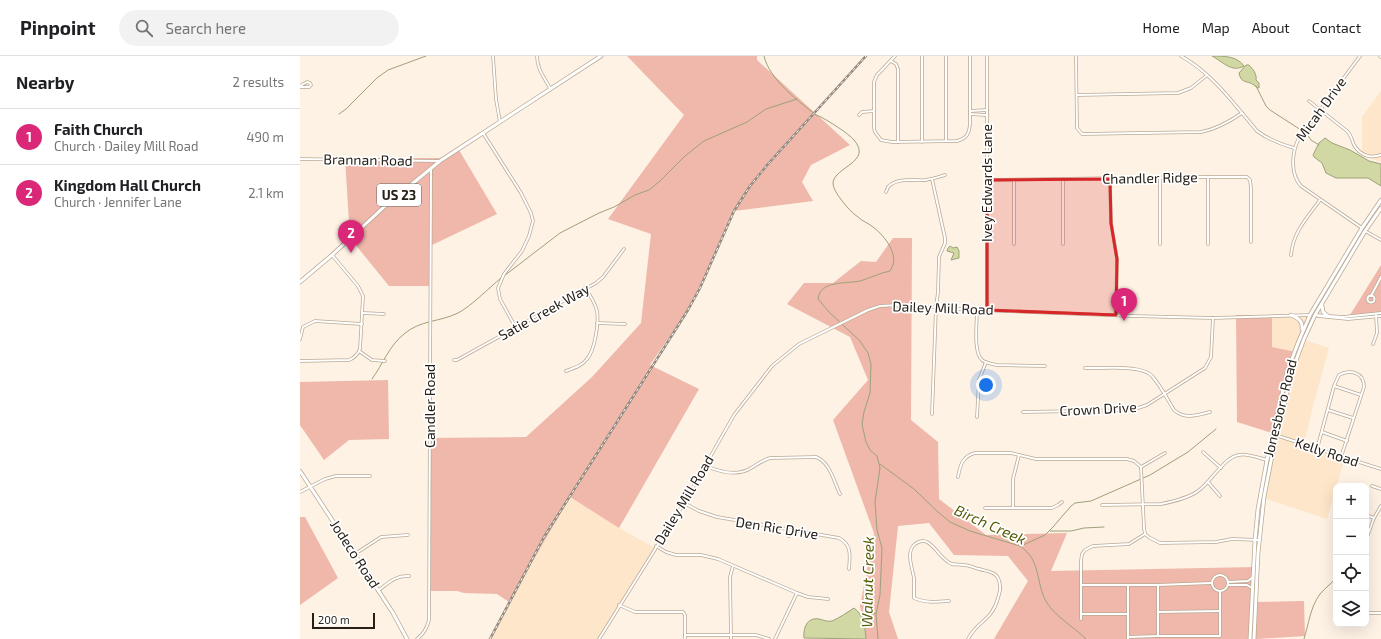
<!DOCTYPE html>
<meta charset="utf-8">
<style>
body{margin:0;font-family:"Exo 2",sans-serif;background:#f2f2f2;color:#202124}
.controls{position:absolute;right:12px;bottom:12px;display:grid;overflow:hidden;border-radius:8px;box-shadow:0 4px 16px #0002}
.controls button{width:36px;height:36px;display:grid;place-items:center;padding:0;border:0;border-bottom:1px solid #e0e0e0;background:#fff;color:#202124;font:20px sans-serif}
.scale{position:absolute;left:12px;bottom:10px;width:63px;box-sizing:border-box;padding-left:4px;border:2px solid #272018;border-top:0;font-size:11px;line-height:14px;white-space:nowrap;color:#272018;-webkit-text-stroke:3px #fff;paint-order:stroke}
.you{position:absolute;left:686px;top:329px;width:14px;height:14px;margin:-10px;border:3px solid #fff;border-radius:50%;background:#1a73e8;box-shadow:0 0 0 6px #1a73e833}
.badge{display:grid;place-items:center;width:26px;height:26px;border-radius:50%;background:#db2777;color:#fff;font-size:13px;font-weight:700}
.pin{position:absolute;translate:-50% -33px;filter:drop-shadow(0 1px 2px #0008)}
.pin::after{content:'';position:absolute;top:21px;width:14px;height:12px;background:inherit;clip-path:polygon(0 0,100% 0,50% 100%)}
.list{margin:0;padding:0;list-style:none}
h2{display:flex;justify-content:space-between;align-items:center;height:52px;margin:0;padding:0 16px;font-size:17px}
h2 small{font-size:13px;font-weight:400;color:#757577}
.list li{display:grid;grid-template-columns:26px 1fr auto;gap:12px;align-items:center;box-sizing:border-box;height:56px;padding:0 16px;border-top:1px solid #e0e0e0}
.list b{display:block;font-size:15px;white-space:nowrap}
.list p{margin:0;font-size:13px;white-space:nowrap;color:#757577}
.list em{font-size:13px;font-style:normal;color:#757577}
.icon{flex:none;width:22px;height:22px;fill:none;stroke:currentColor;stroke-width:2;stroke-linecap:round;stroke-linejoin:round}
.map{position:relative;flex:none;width:1081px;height:583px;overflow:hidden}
header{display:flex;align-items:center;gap:24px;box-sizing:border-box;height:56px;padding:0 20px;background:#fff;border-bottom:1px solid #e0e0e0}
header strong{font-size:19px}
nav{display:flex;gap:22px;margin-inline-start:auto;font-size:14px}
.search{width:280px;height:36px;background:#f2f2f2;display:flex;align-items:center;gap:10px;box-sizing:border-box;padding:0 14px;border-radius:22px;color:#757577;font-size:15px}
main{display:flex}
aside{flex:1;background:#fff}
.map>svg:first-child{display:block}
.built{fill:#fde6c9}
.green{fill:#efb8ab}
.water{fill:#d1d8a3;stroke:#9ea179}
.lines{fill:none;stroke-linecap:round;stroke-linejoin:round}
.stream{stroke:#9ea179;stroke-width:1}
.minor-casing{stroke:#baa994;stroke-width:3.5}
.major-casing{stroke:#baa994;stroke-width:4.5}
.minor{stroke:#fff;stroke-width:2}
.major{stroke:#fff;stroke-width:3}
.rail-casing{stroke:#938a7f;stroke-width:2.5}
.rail{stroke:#fff;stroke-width:1;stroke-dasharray:3;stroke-linecap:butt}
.marked{fill:#d62828;fill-opacity:0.2;stroke:#d62828;stroke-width:3;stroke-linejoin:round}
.labels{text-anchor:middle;stroke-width:3.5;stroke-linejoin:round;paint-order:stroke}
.shield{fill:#fff;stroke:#68635d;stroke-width:1}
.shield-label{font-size:13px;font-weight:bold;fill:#272018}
.street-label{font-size:14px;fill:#272018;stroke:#fff}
.water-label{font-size:15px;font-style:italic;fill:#575d06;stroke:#fff}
</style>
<header>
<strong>Pinpoint</strong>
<div class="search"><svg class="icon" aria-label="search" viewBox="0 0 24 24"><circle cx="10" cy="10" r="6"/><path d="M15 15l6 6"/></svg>Search here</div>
<nav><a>Home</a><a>Map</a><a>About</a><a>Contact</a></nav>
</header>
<main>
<aside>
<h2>Nearby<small>2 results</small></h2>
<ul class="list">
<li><span class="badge">1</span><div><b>Faith Church</b><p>Church · Dailey Mill Road</p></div><em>490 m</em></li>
<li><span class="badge">2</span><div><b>Kingdom Hall Church</b><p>Church · Jennifer Lane</p></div><em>2.1 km</em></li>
</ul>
</aside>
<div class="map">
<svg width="1081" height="583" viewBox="0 0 1081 583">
<rect width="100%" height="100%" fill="#fdf2e4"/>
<g class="built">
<path d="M1081,35V106L1062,99V61Z"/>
<path d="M1013,258L1002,283L1029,292L1013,350L1004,388L1045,401L1027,463L963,442L975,378L996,296L972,291V259Z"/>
<path d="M270,441L319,472L355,492L298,583H188L232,504Z"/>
</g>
<g class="green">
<path d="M327,0H457V4L550,89L511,109L502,126L513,145L434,155L392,248L350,309L399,333L319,472L270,441L209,546L197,538L164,537L157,535H130L128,382L226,381L292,321L341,267L351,178L308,163L384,59Z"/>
<path d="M159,94L197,158L132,189L130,230H89L50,182L45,102H144Z"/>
<path d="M593,182H612L611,364L638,386L639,443L686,479L767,477L751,515L956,511L955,546L1004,545L1005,580L957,583H694L728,525L708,500L654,499L629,467L598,470L589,556L598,583H565V573L560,550L574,477L533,364L568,324L550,281L487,248L504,227H533L561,205L576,206Z"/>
<path d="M1081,209V256L1050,259Z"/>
<path d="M936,259H972V291L996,296L975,378L937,366Z"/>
<path d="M88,324L89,383L49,384L24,404L0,369V326Z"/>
<path d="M0,461H5L38,522L0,549Z"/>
</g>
<g class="water">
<path d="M912,0C924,0 937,0 944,10C932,17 923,6 912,0Z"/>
<path d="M946,9H949C953,13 957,18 956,24L959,27V32C957,32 955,30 954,29C947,24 941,28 939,17Z"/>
<path d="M1025,82L1032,87L1050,94L1069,105L1081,108V130L1068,122H1036L1026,117L1022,107L1014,101L1013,99L1019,87Z"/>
<path d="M650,190L653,192L657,191L659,195V202L651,204L654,197L647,195L648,192Z"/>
<path d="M554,552C564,559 565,572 566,583L504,582C503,572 507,561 519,563C524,564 527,566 532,565C539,562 548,556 554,552Z"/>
</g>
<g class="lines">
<g class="stream">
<path d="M464,0C469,23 498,45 516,59L521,61C530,66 548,77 554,84C573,106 534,111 533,127C533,133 539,141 543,146C547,151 552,157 558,161C562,165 568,167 573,171C585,180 601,200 590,215C580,217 570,222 560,225C546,228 520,224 518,243L529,256L560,285L568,297L571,308L570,337L564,356L562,368L566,386L570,394L577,400L580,412L575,446L577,474L582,492L580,539L576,558L578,583"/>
<path d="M956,30L966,50L970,54L1001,74"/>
<path d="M39,58L46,53L77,22L88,14L126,0"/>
<path d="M1007,78L1011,84L1019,89"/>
<path d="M204,220L260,177L299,157L314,151L335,139L349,134L360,125L385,100L404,85L447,66L466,53L497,43"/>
<path d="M72,323C83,308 89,290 104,278C120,264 140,266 158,257C170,251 189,232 201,222"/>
<path d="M580,408L614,433L638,456L650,466L670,475L720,490C742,505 735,527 747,547C756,561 774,571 786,583"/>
<path d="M1035,431L1036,436"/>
<path d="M1036,442V457"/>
<path d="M750,475H771L784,472L804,471"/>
<path d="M721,490L745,479L753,471L771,450L775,447L791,445L850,419L888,396L916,373"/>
<path d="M562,562L576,557"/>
<path d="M1004,583C1009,567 1010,552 1020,538C1025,532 1031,528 1036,522"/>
</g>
<g class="minor-casing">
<g id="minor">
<path d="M193,0L196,43L200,66"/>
<path d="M237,0C237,13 244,21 250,32"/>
<path d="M595,0L577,19L574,26V72L575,76L581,84L592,86L657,85C667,82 669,78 670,68V0"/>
<path d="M687,0V254"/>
<path d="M776,0L777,72L782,78L901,76C917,73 929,66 942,57"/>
<path d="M881,0C912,17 934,48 957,75C969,84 980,88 994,92"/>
<path d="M1060,0L998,84C992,97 990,118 1001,130L1062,172"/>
<path d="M1080,0L1081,1"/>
<path d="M591,5L596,8L598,13V86"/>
<path d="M0,30L7,26L10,27L11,29L9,31H0"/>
<path d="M777,39L878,37L891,32L906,20"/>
<path d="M1009,45L1047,75C1051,79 1052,84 1054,89C1060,99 1070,103 1081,99"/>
<path d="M670,55L687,54"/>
<path d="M670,58L686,59"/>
<path d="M559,59L562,56L574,55"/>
<path d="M183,77L221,137L231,157L233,165L229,180L222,195L204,218L198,232L200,243L216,272"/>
<path d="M646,85V0"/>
<path d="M622,86V0"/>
<path d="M0,103L139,105"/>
<path d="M860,122V188"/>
<path d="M632,123L645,182V187L639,201L638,236L636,251L632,358"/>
<path d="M763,123V188"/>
<path d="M810,123L811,167L817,203L816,259"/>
<path d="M687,124L895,121H947L950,124L951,132V186"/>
<path d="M714,124V188"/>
<path d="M586,136L588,131C597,121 613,125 625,124C632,123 638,121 645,119"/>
<path d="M1065,175L1081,184"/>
<path d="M908,188V121"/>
<path d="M991,199C993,176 1007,162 1020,144"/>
<circle cx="1071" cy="243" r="3.5"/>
<path d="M1071,240L1081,221"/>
<path d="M677,254C677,266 673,296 682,304C686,307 691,308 697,309L745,310"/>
<path d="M63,257L84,258"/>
<path d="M1015,259L1043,261L1081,257"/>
<path d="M1018,260L1048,263L1081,260"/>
<path d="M297,267L325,268"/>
<path d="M0,283L3,271L15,265L62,268"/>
<path d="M1073,288L1077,277L1076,259"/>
<path d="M59,295L72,304L85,305"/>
<path d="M154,304H157L296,227L303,221L324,193"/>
<path d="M0,305L49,304C54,302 58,298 60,293L63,240L58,230L32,199"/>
<path d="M785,312C801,313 842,308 852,320C861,330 867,343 874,354C885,364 897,359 910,356"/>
<path d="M266,315C274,312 282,310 287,303C295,294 299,266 297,255C295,247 290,239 285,232"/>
<path d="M1034,330L1061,339"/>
<path d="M1028,354L1053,362"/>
<path d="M723,356L832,354L847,349L905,312L911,301L913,262"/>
<path d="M677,361L679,324L686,306"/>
<path d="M1022,376L1047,385"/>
<path d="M972,378L1081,413"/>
<path d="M1017,393L1034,330L1039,319C1050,313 1064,316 1064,331L1041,401"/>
<path d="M903,396L921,412"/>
<path d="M406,410C420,416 437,421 451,412C458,408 463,404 470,402L516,401C530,406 534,426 540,438"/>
<path d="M841,411L865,397"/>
<path d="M658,421C660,409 663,400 675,397H711L736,403H827L834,405L841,411L844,472L845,478L850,482L860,487L916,486L932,483L959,484"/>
<path d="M908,426L920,440"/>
<path d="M1072,430L1081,433"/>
<path d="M0,436L25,423L36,420H70"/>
<path d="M384,447L399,455L417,461L539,482C552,489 550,499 549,513"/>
<path d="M802,449L861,448C871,446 890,441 898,435C911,426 924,401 939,399C947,397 959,402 967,404"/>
<path d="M713,451V423L719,399"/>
<path d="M685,452H752L758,449L762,446"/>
<path d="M1066,459L1074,462"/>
<path d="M489,480L491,474"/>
<path d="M1066,484L1074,462L1081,450"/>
<path d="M356,490L366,496L376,499H401L418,503L497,537L508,541L528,543"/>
<path d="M55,498L81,481L108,479"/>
<circle cx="920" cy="527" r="8"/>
<path d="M928,526L948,525L953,521"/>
<path d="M911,527L858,529V580H920V536"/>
<path d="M781,529V505L782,498L785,494L793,490L829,488L845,478"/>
<path d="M928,529H947L952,532"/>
<path d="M78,535C88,527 96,519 109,520"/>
<path d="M649,545C637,546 625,547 614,542C614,536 614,530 614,523C613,513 605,496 615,488C631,476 638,504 652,508C655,509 660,508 664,509C669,509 674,512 679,513C689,516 699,515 700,530C701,534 699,538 698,542C692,565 677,565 668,583"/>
<path d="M319,549L335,556H383L385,559V583"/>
<path d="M858,556L920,555"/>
<path d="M1066,557H1081"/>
<path d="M781,558H828V529"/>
<path d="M828,558V583"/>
<path d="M781,563V529H858"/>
<path d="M385,579H456L469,583"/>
<path d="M828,581L858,580"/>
<path d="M117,583C124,578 127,572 129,564L131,113"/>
<path d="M299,583L384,447L434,359L472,310L499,288L568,254L580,250L599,249L677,254L832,260L913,262L1010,259"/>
<path d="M431,583L430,521L433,510"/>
<path d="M475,583L497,537"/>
</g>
</g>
<g class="major-casing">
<g id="major">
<path d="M0,226L32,199L85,150L140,105L301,0"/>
<path d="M1022,249L1023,256L1028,260"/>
<path d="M991,259C998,262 1003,265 1002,273"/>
<path d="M0,415L93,557L107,583"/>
<path d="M950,583L955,484L958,453L967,404L987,316L998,287L1010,259L1062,172L1081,144"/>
<path d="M954,583L958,497L964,441L971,405L992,315L1004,283L1015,259L1065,175L1081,152"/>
</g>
</g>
<use href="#minor" class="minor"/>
<use href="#major" class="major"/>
<g class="rail-casing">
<path id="rail" d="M190,583L244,481L388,254L400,232L434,155L450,130L468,108L566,0"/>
</g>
<use href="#rail" class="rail"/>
</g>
<path class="marked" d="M810,123L811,167L817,203L816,259L687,254V124Z"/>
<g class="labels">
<rect class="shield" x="77" y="128" width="44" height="22" rx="3"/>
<g class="shield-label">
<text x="99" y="144">US 23</text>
</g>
<g class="street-label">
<text transform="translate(1021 53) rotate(-54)" y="5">Micah Drive</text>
<text transform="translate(68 104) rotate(1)" y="5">Brannan Road</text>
<text transform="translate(850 122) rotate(-1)" y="5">Chandler Ridge</text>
<text transform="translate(687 127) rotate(-90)" y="5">Ivey Edwards Lane</text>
<text transform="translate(643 252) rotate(2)" y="5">Dailey Mill Road</text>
<text transform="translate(244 256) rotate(-29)" y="5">Satie Creek Way</text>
<text transform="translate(130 350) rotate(-90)" y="5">Candler Road</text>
<text transform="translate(980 352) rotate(-76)" y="5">Jonesboro Road</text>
<text transform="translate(798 353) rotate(-3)" y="5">Crown Drive</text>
<text transform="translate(1027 396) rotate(18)" y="5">Kelly Road</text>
<text transform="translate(384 444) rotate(-59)" y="5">Dailey Mill Road</text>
<text transform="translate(477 472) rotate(9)" y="5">Den Ric Drive</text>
<text transform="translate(55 498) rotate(57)" y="5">Jodeco Road</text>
</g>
<g class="water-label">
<text transform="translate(690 469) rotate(24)" y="5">Birch Creek</text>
<text transform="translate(568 526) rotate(-89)" y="5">Walnut Creek</text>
</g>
</g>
</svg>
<div class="controls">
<button>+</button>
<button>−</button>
<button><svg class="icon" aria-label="locate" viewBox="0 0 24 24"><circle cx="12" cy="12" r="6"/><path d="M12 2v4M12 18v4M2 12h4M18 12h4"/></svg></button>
<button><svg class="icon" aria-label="layers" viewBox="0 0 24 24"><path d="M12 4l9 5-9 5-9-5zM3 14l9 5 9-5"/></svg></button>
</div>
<div class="scale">200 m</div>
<div class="you"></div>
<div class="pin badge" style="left:824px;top:265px">1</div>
<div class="pin badge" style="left:51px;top:197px">2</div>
</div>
</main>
